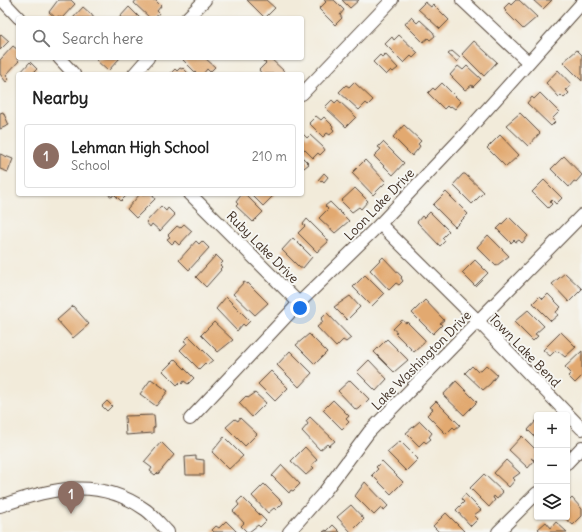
<!DOCTYPE html>
<meta charset="utf-8">
<style>
body{margin:0;font-family:Delius,sans-serif;background:#f6f6f6;color:#222}
.controls{position:absolute;right:12px;bottom:12px;display:grid;overflow:hidden;border-radius:4px;box-shadow:0 1px 3px #0004}
.controls button{width:36px;height:36px;display:grid;place-items:center;padding:0;border:0;border-bottom:1px solid #e0e0e0;background:#fff;color:#222;font:20px sans-serif}
.you{position:absolute;left:300px;top:308px;width:14px;height:14px;margin:-10px;border:3px solid #fff;border-radius:50%;background:#1a73e8;box-shadow:0 0 0 6px #1a73e833}
.badge{display:grid;place-items:center;width:26px;height:26px;border-radius:50%;background:#b5179e;color:#fff;font-size:13px;font-weight:700}
.pin{position:absolute;translate:-50% -33px;filter:drop-shadow(0 1px 2px #0008)}
.pin::after{content:'';position:absolute;top:21px;width:14px;height:12px;background:inherit;clip-path:polygon(0 0,100% 0,50% 100%)}
.list{margin:0;padding:0;list-style:none}
h2{display:flex;justify-content:space-between;align-items:center;height:52px;margin:0;padding:0 16px;font-size:17px}
h2 small{font-size:13px;font-weight:400;color:#767676}
.list li{display:grid;grid-template-columns:26px 1fr auto;gap:12px;align-items:center;box-sizing:border-box;height:64px;margin:0 8px 8px;padding:0 8px;border:1px solid #e0e0e0;border-radius:4px}
.list b{display:block;font-size:15px;white-space:nowrap}
.list p{margin:0;font-size:13px;white-space:nowrap;color:#767676}
.list em{font-size:13px;font-style:normal;color:#767676}
.icon{flex:none;width:22px;height:22px;fill:none;stroke:currentColor;stroke-width:2;stroke-linecap:round;stroke-linejoin:round}
.map{position:relative;flex:none;width:582px;height:532px;overflow:hidden}
.search{position:absolute;background:#fff;box-shadow:0 1px 3px #0004;left:16px;top:16px;width:288px;height:44px;display:flex;align-items:center;gap:10px;box-sizing:border-box;padding:0 14px;border-radius:4px;color:#767676;font-size:15px}
.panel{position:absolute;background:#fff;box-shadow:0 1px 3px #0004;left:16px;top:72px;width:288px;height:124px;border-radius:4px}
.map>svg:first-child{display:block}
.building{fill:#e2a96f}
.lines{fill:none;stroke-linecap:round;stroke-linejoin:round}
.minor-casing{stroke:#56473a;stroke-width:14}
.minor{stroke:#fff;stroke-width:12}
.labels{text-anchor:middle;stroke-width:4;stroke-linejoin:round;paint-order:stroke}
.street-label{font-size:13px;fill:#3b2a1e;stroke:#f6f6f2}
</style>
<div class="map">
<svg width="582" height="532" viewBox="0 0 582 532">
<rect width="100%" height="100%" fill="#f6f6f2"/>
<filter id="ink" filterUnits="userSpaceOnUse"><feTurbulence type="fractalNoise" baseFrequency=".025" numOctaves="2"/><feDisplacementMap in="SourceGraphic" scale="8" xChannelSelector="R" yChannelSelector="G"/><feConvolveMatrix kernelMatrix="1 2 1 2 8 2 1 2 1" color-interpolation-filters="sRGB"/></filter>
<filter id="wash" filterUnits="userSpaceOnUse"><feTurbulence type="fractalNoise" baseFrequency=".012" numOctaves="4" result="noise"/><feDisplacementMap in="SourceGraphic" scale="16" xChannelSelector="R" yChannelSelector="G"/><feGaussianBlur stdDeviation="0.9" result="paint"/><feColorMatrix in="noise" values="0 0 0 0 0 0 0 0 0 0 0 0 0 0 0 0 0 1.4 0 .05"/><feComposite in="paint" operator="in"/></filter>
<g filter="url(#wash)">
<rect width="100%" height="100%" fill="#f2ebda"/>
<g id="blocks">
<g class="building">
<path d="M58,0H71L75,4L62,18L58,16L56,18L49,12Z"/>
<path d="M136,0H155L161,6L157,11L159,13L155,18H150L134,3Z"/>
<path d="M247,0H266L275,8L265,18Z"/>
<path d="M324,0H334L344,10L340,15L342,18L335,25L319,9L326,2Z"/>
<path d="M342,0H359L350,8Z"/>
<path d="M516,0H519L537,17L523,29L505,11L506,10L504,8L509,3L511,5Z"/>
<path d="M533,0H552L543,9Z"/>
<path d="M425,2L431,7L433,4L449,20L440,29L418,9Z"/>
<path d="M83,7L91,14L94,18H73Z"/>
<path d="M129,7L140,18H119Z"/>
<path d="M411,17L417,23L420,20L433,32L435,36L430,40L428,38L423,42L405,24Z"/>
<path d="M1,34L9,41L0,50V35Z"/>
<path d="M399,35L418,53L413,58L411,56L404,63L385,44L392,37L394,40Z"/>
<path d="M474,41L497,62L484,76L462,54Z"/>
<path d="M13,46L18,50L17,59L19,61L6,75L9,79L6,82L0,74V60Z"/>
<path d="M577,50L582,55V81L563,62Z"/>
<path d="M452,51L460,58L457,62L448,54Z"/>
<path d="M385,54L398,68L393,72L391,70L386,75L373,62L380,55L382,57Z"/>
<path d="M98,58H120L108,71L96,60Z"/>
<path d="M185,58H205L215,67L210,72L207,69L203,74H197L183,60Z"/>
<path d="M265,58H270L285,72L284,74H262L259,70L266,63L263,61Z"/>
<path d="M30,62L37,69L34,72L36,74H19Z"/>
<path d="M458,66L463,70L467,66L481,79L473,87L472,85L465,90L450,75Z"/>
<path d="M180,68L182,69L183,68L189,74H170L175,69L177,71Z"/>
<path d="M558,70L572,85L566,90L569,93L564,98L561,95L559,97L546,83Z"/>
<path d="M354,82L373,100L368,105L366,103L359,110L339,92L346,85L349,87Z"/>
<path d="M442,83L461,102L455,109L451,106L449,108L447,106L444,109L428,93L433,88L435,90Z"/>
<path d="M540,93L559,112L552,119L555,122L551,126L527,103L532,97L534,99Z"/>
<path d="M332,100L335,103L338,100L356,117L346,127L325,107Z"/>
<path d="M3,112L9,125L0,129V113Z"/>
<path d="M520,113L540,133L528,146L506,125Z"/>
<path d="M316,116L321,120L324,117L333,126L332,128L334,130L330,135L327,133L323,137L309,123Z"/>
<path d="M404,125L421,141L418,144L420,146L418,149L412,156L393,137Z"/>
<path d="M302,133L307,138L310,135L323,147L325,150L320,155L318,153L313,158L302,147Z"/>
<path d="M500,135L519,155L506,167L487,148Z"/>
<path d="M383,142L404,163L393,175L374,156L381,149L378,147Z"/>
<path d="M0,154L13,159L8,172L0,169Z"/>
<path d="M564,156L582,175L576,182L574,181L569,187L551,169Z"/>
<path d="M302,157L309,164L304,168L302,166Z"/>
<path d="M365,160L386,182L373,195L352,173Z"/>
<path d="M324,173L328,177L324,182L322,180L320,182L318,180Z"/>
<path d="M463,174H465L484,192L472,204L453,185Z"/>
<path d="M544,180L562,198L556,204L552,200L550,202L552,204L548,208L532,192Z"/>
<path d="M355,188L368,201L361,209L359,207L352,212L341,201Z"/>
<path d="M446,192L468,214L455,227L433,205Z"/>
<path d="M108,194H128L121,201L114,194L112,197Z"/>
<path d="M140,194H154L153,196L155,199L136,218L127,209Z"/>
<path d="M242,194H245L263,212L253,222L236,206L238,204L236,202Z"/>
<path d="M251,194H275L263,206Z"/>
<path d="M330,202L349,221L335,233L319,218L328,209L325,206Z"/>
<path d="M161,206L166,211L168,208L175,215L160,231L152,224L150,227L146,222Z"/>
<path d="M430,212L449,231L442,238L445,241L440,246L417,222L422,216L424,218Z"/>
<path d="M509,217L528,236L522,243L519,240L516,242L514,240L511,243L497,229Z"/>
<path d="M307,219L328,240V242L317,252L298,233L305,226L303,224Z"/>
<path d="M184,224L192,231L179,245L175,241L172,244L167,239L170,237L168,235L177,226L180,228Z"/>
<path d="M488,235L509,256L496,266L477,247Z"/>
<path d="M293,238L312,257L303,268H300L282,250Z"/>
<path d="M196,241L199,244L202,241L209,248L189,270L179,260Z"/>
<path d="M216,255L223,262L220,265L222,267L220,269L221,270L206,287L196,277Z"/>
<path d="M383,257L402,277L401,278L403,281L399,285L396,283L389,290L370,270Z"/>
<path d="M475,260L488,273L475,286L462,273Z"/>
<path d="M565,273L582,289L569,302L552,284Z"/>
<path d="M365,275L384,294L372,306L353,287Z"/>
<path d="M244,282L247,284L248,283L268,303L255,315L233,294Z"/>
<path d="M548,294L561,307L556,312L558,315L551,321L533,303L540,296L543,299Z"/>
<path d="M350,296L360,307L347,320L334,307Z"/>
<path d="M226,297L250,321L245,326L243,324L237,331L216,309Z"/>
<path d="M425,300L444,320L440,323L442,325L433,334L412,313Z"/>
<path d="M73,306L89,324L73,338L57,320Z"/>
<path d="M528,310L544,326L535,334L538,336L533,341L514,322Z"/>
<path d="M327,313L351,338L346,342L343,340L336,347L317,327L323,322L321,319Z"/>
<path d="M402,320L406,323L407,322L425,340V342L414,352L395,333L397,332L393,329Z"/>
<path d="M214,322L233,340L218,352L201,335Z"/>
<path d="M561,332L576,347L565,357L558,351L557,352L555,351L550,356L543,350Z"/>
<path d="M309,334L327,352L315,364L296,345Z"/>
<path d="M189,336L213,360L207,365L205,363L199,369L180,350L187,343L184,341Z"/>
<path d="M387,339L408,360L394,372L374,352Z"/>
<path d="M290,351L312,373L299,387L277,365Z"/>
<path d="M582,351V376L575,383L568,376L571,373L565,367Z"/>
<path d="M175,359L194,378L188,384L184,381L182,384L180,382L177,385L163,371Z"/>
<path d="M369,360L387,379L376,391L357,372Z"/>
<path d="M486,365L497,375L490,384L483,390L465,373L472,366L477,371L478,370L480,371Z"/>
<path d="M271,371L288,388L275,401L258,384Z"/>
<path d="M151,379L168,391L156,406L140,394Z"/>
<path d="M350,380L369,399L359,409L356,410L338,391Z"/>
<path d="M456,381L477,402L464,415L443,395Z"/>
<path d="M255,393L266,403L252,417L239,403L246,396L248,398Z"/>
<path d="M333,400L349,416L346,419L349,422L342,429L323,410Z"/>
<path d="M107,401L112,406L107,411L102,406Z"/>
<path d="M436,401L460,425L455,429L453,427L446,434L427,415L433,409L430,407Z"/>
<path d="M154,415L155,427L153,428V433L126,435L125,416Z"/>
<path d="M310,417L335,441L329,446L327,444L320,450L302,431L308,424L306,421Z"/>
<path d="M240,418L257,434L245,446L226,427L235,419L238,421Z"/>
<path d="M537,420V439L528,430Z"/>
<path d="M420,421L432,433L429,437L431,439L426,443L424,441L419,446L406,433Z"/>
<path d="M522,436L537,451V457L534,460L531,458L534,461L528,468L509,450Z"/>
<path d="M224,437L243,456L229,469L212,452Z"/>
<path d="M400,441L418,459L406,471L387,452Z"/>
<path d="M161,442L174,455L158,474L157,473L155,475L150,471L152,468L144,462Z"/>
<path d="M305,447L317,460L311,465L314,468L306,475L291,461Z"/>
<path d="M196,456V459L204,460V475H186L185,457Z"/>
<path d="M506,460L520,473L513,478L515,480L509,487L494,473Z"/>
<path d="M382,461L403,482L391,494L372,475L378,469L376,467Z"/>
<path d="M282,465L300,484L293,491L291,490L289,493L272,476Z"/>
<path d="M484,474L503,492L497,499L494,496L493,498L495,500L489,507L470,488Z"/>
<path d="M365,482L388,506L384,510L381,508L374,515L355,496Z"/>
<path d="M264,484L283,503L276,510L274,508L268,513L252,496Z"/>
<path d="M465,494L481,510L474,515L478,519L471,526L456,510L464,502L461,499Z"/>
<path d="M242,497L266,521L260,527L258,525L249,532H247L241,526L244,523L233,511L239,505L237,502Z"/>
<path d="M572,498L582,509V516L573,525L564,517H567L569,506L567,503Z"/>
<path d="M351,505L364,519L351,532L337,517Z"/>
<path d="M446,513L464,531L463,532H439L433,526Z"/>
<path d="M226,521L237,532H214L212,530L216,526L219,528Z"/>
<path d="M546,522L551,528L556,522L567,532H541L538,529Z"/>
<path d="M333,525L340,532H323L326,530L327,531Z"/>
</g>
</g>
</g>
<g filter="url(#ink)">
<use href="#blocks" fill-opacity="0" stroke="#56473a" stroke-width="1"/>
<g class="lines">
<g class="minor-casing">
<g id="minor">
<path d="M2,0L19,18"/>
<path d="M462,0L528,62"/>
<path d="M187,18L205,0"/>
<path d="M59,58L74,74"/>
<path d="M134,74L148,58"/>
<path d="M302,94L392,0"/>
<path d="M190,194L299,303"/>
<path d="M380,224L478,321L582,429"/>
<path d="M190,419L299,303L380,224L463,136L582,3"/>
<path d="M567,463L582,447"/>
<path d="M0,506C51,488 99,476 146,510C154,516 161,525 168,532"/>
<path d="M289,532L325,491L369,432L582,215"/>
<path d="M498,532L537,493"/>
</g>
</g>
<use href="#minor" class="minor"/>
</g>
</g>
<g class="labels">
<g class="street-label">
<text transform="translate(379 204) rotate(-46)" y="5">Loon Lake Drive</text>
<text transform="translate(263 247) rotate(45)" y="5">Ruby Lake Drive</text>
<text transform="translate(525 350) rotate(46)" y="5">Town Lake Bend</text>
<text transform="translate(421 360) rotate(-45)" y="5">Lake Washington Drive</text>
</g>
</g>
</svg>
<div class="controls">
<button>+</button>
<button>−</button>
<button><svg class="icon" aria-label="layers" viewBox="0 0 24 24"><path d="M12 4l9 5-9 5-9-5zM3 14l9 5 9-5"/></svg></button>
</div>
<div class="you"></div>
<div class="pin badge" style="left:71px;top:514px;background:#8d6e63">1</div>
<div class="search"><svg class="icon" aria-label="search" viewBox="0 0 24 24"><circle cx="10" cy="10" r="6"/><path d="M15 15l6 6"/></svg>Search here</div>
<section class="panel">
<h2>Nearby<small></small></h2>
<ul class="list">
<li><span class="badge" style="background:#8d6e63">1</span><div><b>Lehman High School</b><p>School</p></div><em>210 m</em></li>
</ul>
</section>
</div>
